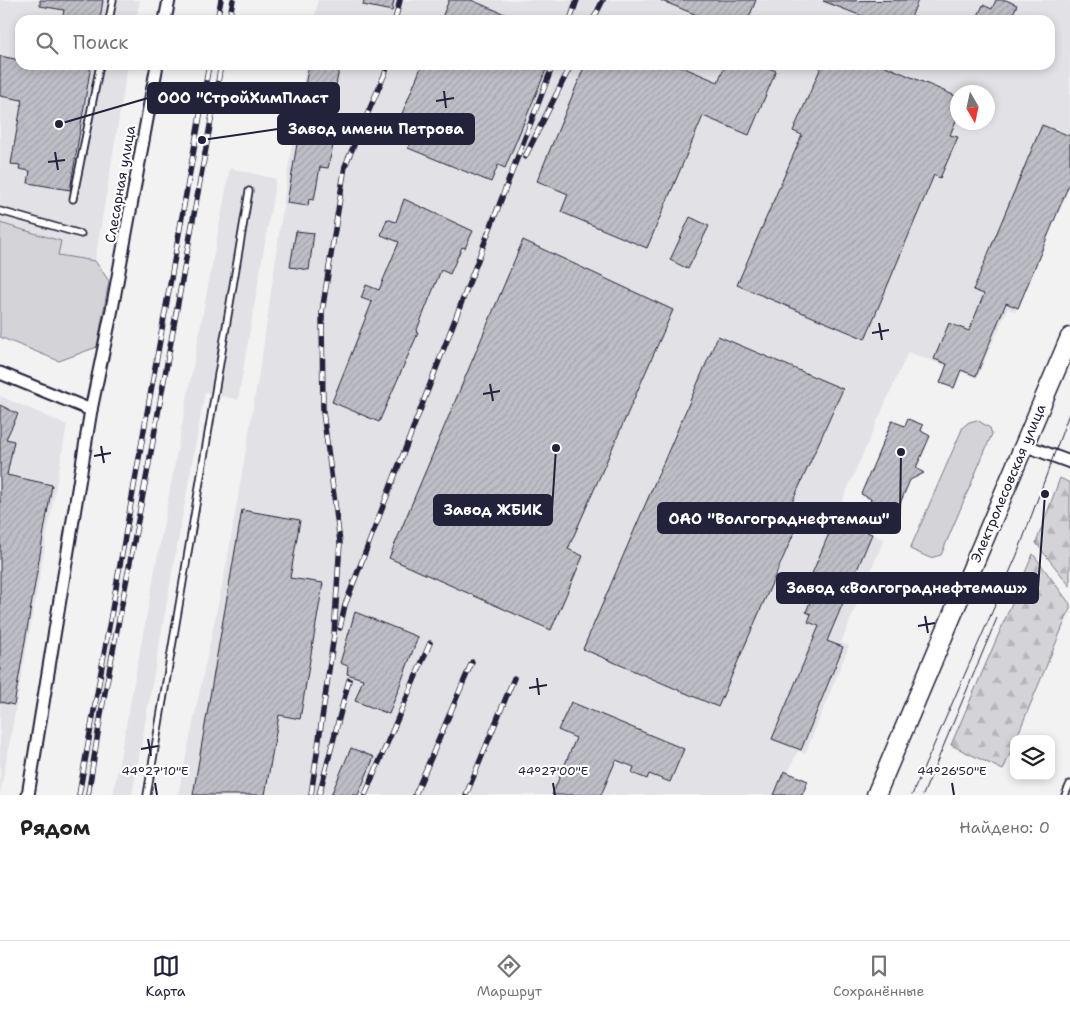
<!DOCTYPE html>
<html lang="ru">
<meta charset="utf-8">
<style>
body{margin:0;font-family:"Shantell Sans",sans-serif;background:#f2f2f2;color:#222}
.controls{position:absolute;right:15px;bottom:15px;display:grid;overflow:hidden;border-radius:10px;box-shadow:0 2px 8px #0003}
.controls button{width:45px;height:45px;display:grid;place-items:center;padding:0;border:0;border-bottom:1px solid #e0e0e0;background:#fff;color:#222;font:25px sans-serif}
.compass{position:absolute;left:950px;top:85px;width:45px;height:45px;border-radius:50%;background:#fff;box-shadow:0 2px 8px #0003;rotate:171deg}
.list{margin:0;padding:0;list-style:none}
h2{display:flex;justify-content:space-between;align-items:center;height:65px;margin:0;padding:0 20px;font-size:21px}
h2 small{font-size:16px;font-weight:400;color:#767676}
.icon{flex:none;width:28px;height:28px;fill:none;stroke:currentColor;stroke-width:2;stroke-linecap:round;stroke-linejoin:round}
.map{position:relative;flex:none;width:1070px;height:795px;overflow:hidden}
.search{position:absolute;background:#fff;box-shadow:0 2px 8px #0003;left:15px;right:15px;top:15px;height:55px;display:flex;align-items:center;gap:12px;box-sizing:border-box;padding:0 18px;border-radius:15px;color:#767676;font-size:19px}
.sheet{height:145px;background:#fff}
nav{display:flex;justify-content:space-around;align-items:center;box-sizing:border-box;height:70px;border-top:1px solid #e0e0e0;background:#fff;font-size:14px;color:#767676}
nav a{display:grid;justify-items:center;gap:2px}
nav .on{color:#22223b}
.map>svg:first-child{display:block}
.built{fill:#e2e2e6;fill-rule:evenodd}
.grass{fill:#d3d3d8;stroke:#7a7a8a}
.forest{fill:url(#forest-firs);stroke:#7a7a8a}
.building{fill:url(#building-hatch);stroke:#22223b}
.lines{fill:none;stroke-linecap:round;stroke-linejoin:round}
.lane-casing{stroke:#22223b;stroke-width:9}
.street-casing{stroke:#22223b;stroke-width:15}
.primary-casing{stroke:#22223b;stroke-width:21}
.lane{stroke:#fff;stroke-width:5.5}
.street{stroke:#fff;stroke-width:11}
.primary{stroke:#fff;stroke-width:18}
.tram{stroke:#22223b;stroke-width:1}
.rail-casing{stroke:#22223b;stroke-width:5.5}
.rail{stroke:#fff;stroke-width:4;stroke-dasharray:11;stroke-linecap:butt}
.ticks{fill:none;stroke:#22223b;stroke-width:2}
.labels{text-anchor:middle;stroke-width:4.5;stroke-linejoin:round;paint-order:stroke}
.street-label{font-size:14px;fill:#22223b;stroke:#fff}
.ticks-label{font-size:12px;text-anchor:middle;fill:#22223b;stroke:#fff;stroke-width:4.5;stroke-linejoin:round;paint-order:stroke}
.leader{fill:none;stroke:#22223b;stroke-width:2}
.callout-dot{fill:#22223b;stroke:#fff;stroke-width:2}
.callout{fill:#22223b;stroke:#22223b;stroke-width:2}
.callout-label{font-size:15px;text-anchor:middle;font-weight:bold;fill:#fff}
</style>
<div class="map">
<svg width="1070" height="795" viewBox="0 0 1070 795">
<defs>
<pattern id="forest-firs" width="22" height="20" patternUnits="userSpaceOnUse" patternTransform="scale(1.25)"><rect width="22" height="20" fill="#d3d3d8"/><path d="M5 1l3.5 6h-7zM16 11l3.5 6h-7z" fill="#b5b5ba"/></pattern>
<pattern id="building-hatch" width="6" height="6" patternUnits="userSpaceOnUse" patternTransform="scale(1.25)"><rect width="6" height="6" fill="#bebec6"/><path d="M-1 1l2-2M0 6l6-6M5 7l2-2" fill="none" stroke="#a3a3ab"/></pattern>
</defs>
<rect width="100%" height="100%" fill="#f2f2f3"/>
<filter id="ink" filterUnits="userSpaceOnUse"><feTurbulence type="fractalNoise" baseFrequency=".02" numOctaves="2"/><feDisplacementMap in="SourceGraphic" scale="10" xChannelSelector="R" yChannelSelector="G"/><feConvolveMatrix kernelMatrix="1 2 1 2 8 2 1 2 1" color-interpolation-filters="sRGB"/></filter>
<g filter="url(#ink)">
<g class="built">
<path d="M0,0H140L136,20H20V65H128L95,261L58,255L60,241L0,223Z"/>
<path d="M318,0H1070V182L1018,308L1015,312L1008,308L977,378L908,352L835,517L884,539L841,643L849,646L805,754L798,751L788,772L802,795H178L227,561L263,349L293,134L306,65H1050V20H314ZM958,92H988V122H958Z"/>
<path d="M230,168L276,179L238,400L205,392L132,795H113Z"/>
<path d="M0,396L67,425L0,795Z"/>
</g>
<g class="grass">
<path d="M0,223L61,241L58,255L95,261L109,281L97,347L59,361L0,337Z"/>
<path d="M977,420L990,428L992,434L941,555L930,558L910,549L963,427L969,422Z"/>
</g>
<g class="forest">
<path d="M1060,478L1070,483V586L1036,543Z"/>
<path d="M1033,554L1070,604V609L1016,739H1014V744L1003,770L951,745Z"/>
</g>
<g class="building">
<path d="M40,0H103L100,20H62L64,10L40,6Z"/>
<path d="M364,0H394L392,11L363,5Z"/>
<path d="M449,0H471L519,20H441Z"/>
<path d="M660,0H756L748,20H709Z"/>
<path d="M918,0L910,20H872L823,1Z"/>
<path d="M996,0H1006L1017,5L1010,20H976L983,5L992,9Z"/>
<path d="M0,56L20,60V65H91L70,190L28,183L30,171L19,169L20,165L11,164L22,100L0,96Z"/>
<path d="M309,65H340L325,139L334,141L328,168L320,167L314,200L309,199L308,206L287,203L301,120H298Z"/>
<path d="M422,65H548L505,168L498,165L491,182L408,148L416,128L399,121Z"/>
<path d="M585,65H677L718,82L725,65H762L776,71L749,135L703,116L647,248L561,212L568,194L537,181Z"/>
<path d="M822,65H883L958,97V116L950,135L958,137L940,178L934,175L865,339L737,285L802,135L793,131Z"/>
<path d="M1042,125L1070,136V182L1018,308L1006,303L976,376L961,370L954,388L940,383L947,364L934,359L949,323L969,331L984,294L973,290Z"/>
<path d="M404,199L473,231L465,248L462,247L450,274L441,270L416,332L418,333L379,422L332,402L372,302L361,298L366,285L379,290L399,242L381,235L387,219L396,222Z"/>
<path d="M690,217L709,226L688,269L670,260Z"/>
<path d="M296,231L314,233L309,270L290,267Z"/>
<path d="M523,240L673,310L568,549L583,556L551,630L389,558Z"/>
<path d="M718,336L843,389L790,507L803,512L718,707L583,649Z"/>
<path d="M0,405L18,414L6,439L14,441L7,475L52,485L14,705L0,702Z"/>
<path d="M908,419L923,425L921,431L930,436L916,468L924,473L910,480L898,508L888,504L885,511L869,504L871,499L861,494L892,421L905,426Z"/>
<path d="M242,510L300,520L290,578L323,583L300,719L279,715L265,795H193Z"/>
<path d="M835,519L872,534L827,641L843,647L801,750L772,739L819,626L808,622L811,614L806,612L814,592L806,588Z"/>
<path d="M355,612L418,637L389,714L355,701L363,679L347,674L348,666L340,663Z"/>
<path d="M571,702L684,749L670,782L649,774L647,779L632,773L634,767L616,760L601,795H552L576,738L558,730Z"/>
<path d="M351,748L374,757L358,795H331Z"/>
<path d="M784,771L808,781L802,795H774Z"/>
</g>
<g class="lines">
<g class="lane-casing">
<g id="lane">
<path d="M109,20L113,0"/>
<path d="M73,199L100,65"/>
<path d="M0,211L81,234"/>
<path d="M147,795L249,191"/>
<path d="M1065,795L1070,784"/>
</g>
</g>
<g class="street-casing">
<g id="street">
<path d="M165,20L169,0"/>
<path d="M0,373L91,410"/>
<path d="M1024,445L1070,462"/>
<path d="M28,795L91,410L112,309L157,65"/>
</g>
</g>
<g class="primary-casing">
<path id="primary" d="M876,795L1070,337"/>
</g>
<use href="#lane" class="lane"/>
<use href="#street" class="street"/>
<use href="#primary" class="primary"/>
<g class="tram">
<path d="M912,795L1017,555L1070,411"/>
<path d="M923,795L997,618"/>
</g>
<g class="rail-casing">
<g id="rail">
<path d="M217,20L221,0"/>
<path d="M229,20L233,0"/>
<path d="M395,20L400,0"/>
<path d="M570,20L577,0"/>
<path d="M593,20L603,0"/>
<path d="M525,157L571,65"/>
<path d="M340,628L345,605L553,65"/>
<path d="M79,795L209,65"/>
<path d="M88,795L102,708L149,463L221,65"/>
<path d="M311,795L334,635L340,542L323,412L322,312L345,166L386,71L387,65"/>
<path d="M319,795L349,680"/>
<path d="M365,795L430,643"/>
<path d="M415,795L472,662"/>
<path d="M466,795L514,678"/>
</g>
</g>
<use href="#rail" class="rail"/>
</g>
</g>
<path class="ticks" d="M444,91L446,108M436,101L454,98M55,152L58,170M48,162L65,160M879,323L882,340M872,333L889,330M490,384L493,401M483,394L500,391M101,446L104,463M94,456L111,453M925,616L928,633M918,626L935,623M537,678L539,695M529,688L547,685M148,739L151,756M141,749L158,746M155,783L157,795M553,783L555,795M952,783L954,795"/>
<g class="labels">
<g class="street-label">
<text transform="translate(120 184) rotate(-80)" y="5">Слесарная улица</text>
<text transform="translate(1008 483) rotate(-67)" y="5">Электролесовская улица</text>
</g>
</g>
<g class="ticks-label">
<text x="155" y="775">44°27'10"E</text>
<text x="553" y="775">44°27'00"E</text>
<text x="952" y="775">44°26'50"E</text>
</g>
<path class="leader" d="M59 124L148 98M202 140L278 129M556 448L552 510M901 452L900 518M1045 494L1038 588"/>
<g class="callout-dot">
<circle cx="59" cy="124" r="5"/>
<circle cx="202" cy="140" r="5"/>
<circle cx="556" cy="448" r="5"/>
<circle cx="901" cy="452" r="5"/>
<circle cx="1045" cy="494" r="5"/>
</g>
<g class="callout">
<rect x="148" y="83" width="191" height="30" rx="5"/>
<rect x="278" y="114" width="196" height="30" rx="5"/>
<rect x="434" y="495" width="118" height="30" rx="5"/>
<rect x="658" y="503" width="242" height="30" rx="5"/>
<rect x="777" y="573" width="261" height="30" rx="5"/>
</g>
<g class="callout-label">
<text x="243" y="103">ООО "СтройХимПласт</text>
<text x="376" y="134">Завод имени Петрова</text>
<text x="493" y="515">Завод ЖБИК</text>
<text x="779" y="524">ОАО "Волгограднефтемаш"</text>
<text x="907" y="593">Завод «Волгограднефтемаш»</text>
</g>
</svg>
<div class="controls">
<button><svg class="icon" aria-label="layers" viewBox="0 0 24 24"><path d="M12 4l9 5-9 5-9-5zM3 14l9 5 9-5"/></svg></button>
</div>
<svg class="compass" viewBox="-18 -18 36 36"><path d="M0-13l5 13h-10z" fill="#e53935"/><path d="M0 13l5-13h-10z" fill="#767676"/></svg>
<div class="search"><svg class="icon" aria-label="search" viewBox="0 0 24 24"><circle cx="10" cy="10" r="6"/><path d="M15 15l6 6"/></svg>Поиск</div>
</div>
<section class="sheet">
<h2>Рядом<small>Найдено: 0</small></h2>
<ul class="list">
</ul>
</section>
<nav>
<a class="on"><svg class="icon" aria-label="map" viewBox="0 0 24 24"><path d="M3 6l6-2 6 2 6-2v14l-6 2-6-2-6 2zM9 4v14M15 6v14"/></svg>Карта</a>
<a><svg class="icon" aria-label="directions" viewBox="0 0 24 24"><path d="M12 3l9 9-9 9-9-9zM9 14v-3h6M13 9l2 2-2 2"/></svg>Маршрут</a>
<a><svg class="icon" aria-label="saved" viewBox="0 0 24 24"><path d="M7 4h10v16l-5-4-5 4z"/></svg>Сохранённые</a>
</nav>
